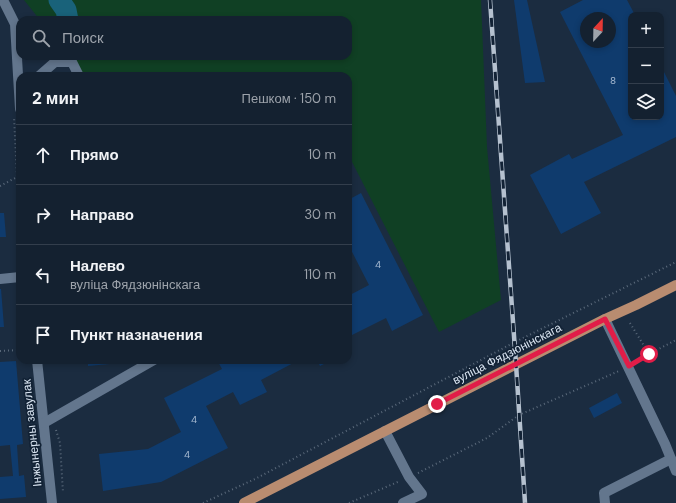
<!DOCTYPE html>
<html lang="ru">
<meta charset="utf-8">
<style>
body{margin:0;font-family:"DM Sans",sans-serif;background:#1d2938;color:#f1f3f6}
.controls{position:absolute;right:12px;top:12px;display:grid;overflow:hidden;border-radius:8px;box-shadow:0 2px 6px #0003}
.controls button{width:36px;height:36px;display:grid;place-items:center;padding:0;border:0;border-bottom:1px solid #333e4c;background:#142130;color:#f1f3f6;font:20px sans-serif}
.compass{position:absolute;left:580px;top:12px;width:36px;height:36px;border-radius:50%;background:#142130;box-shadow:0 2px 6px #0003;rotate:22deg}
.stop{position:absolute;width:12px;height:12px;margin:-9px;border:3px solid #e11d48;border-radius:50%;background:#fff}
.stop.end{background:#e11d48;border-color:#fff;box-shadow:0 1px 4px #0008}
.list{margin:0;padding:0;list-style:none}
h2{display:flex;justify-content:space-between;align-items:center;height:52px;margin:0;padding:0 16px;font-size:17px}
h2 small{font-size:13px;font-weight:400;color:#9da3ab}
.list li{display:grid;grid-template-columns:26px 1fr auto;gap:12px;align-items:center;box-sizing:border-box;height:60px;padding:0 16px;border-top:1px solid #333e4c}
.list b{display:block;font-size:15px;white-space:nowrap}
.list p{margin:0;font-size:13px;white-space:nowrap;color:#9da3ab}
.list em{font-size:13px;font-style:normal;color:#9da3ab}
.icon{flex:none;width:22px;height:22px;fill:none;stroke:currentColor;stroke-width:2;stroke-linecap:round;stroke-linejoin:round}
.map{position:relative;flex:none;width:676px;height:503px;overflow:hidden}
.search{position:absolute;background:#142130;box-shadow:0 2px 6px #0003;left:16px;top:16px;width:336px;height:44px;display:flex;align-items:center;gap:10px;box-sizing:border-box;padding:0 14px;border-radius:12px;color:#9da3ab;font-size:15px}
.panel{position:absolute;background:#142130;box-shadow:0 2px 6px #0003;left:16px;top:72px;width:336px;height:292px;border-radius:12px}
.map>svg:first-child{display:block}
.green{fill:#104024}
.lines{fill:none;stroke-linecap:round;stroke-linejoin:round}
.river{stroke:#19627a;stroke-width:21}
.building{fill:#0f3b6d;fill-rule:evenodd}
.path{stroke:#5b6a7b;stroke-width:2;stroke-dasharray:1 3;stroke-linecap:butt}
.minor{stroke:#63768d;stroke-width:10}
.major{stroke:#b98c70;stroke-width:10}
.rail-casing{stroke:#b5c1cf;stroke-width:4.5}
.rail{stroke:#122235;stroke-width:3;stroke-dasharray:9;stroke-linecap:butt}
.route{stroke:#e11d48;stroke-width:5}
.labels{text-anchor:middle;stroke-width:3.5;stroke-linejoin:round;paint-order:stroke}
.number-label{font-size:10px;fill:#a8bbd2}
.street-label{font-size:12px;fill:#dbe6f3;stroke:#122235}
</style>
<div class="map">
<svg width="676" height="503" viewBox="0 0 676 503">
<rect width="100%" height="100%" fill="#1b2c40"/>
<path class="green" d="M24,0H481L487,147L501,300L439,332L348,154V76H85L69,56H348V20H40Z"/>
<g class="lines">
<path class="river" d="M59,0L66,10L68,20"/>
</g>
<g class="building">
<path d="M514,0H527L545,82L525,83Z"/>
<path d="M583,0H627L635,15H631V117H661V66L676,96V137L584,182L601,213L561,234L530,175L569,154L572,159L623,135L560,12ZM586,18H610V42H586Z"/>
<path d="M361,193L423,315L392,331L386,318L348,337V296L369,285L348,244V200Z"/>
<path d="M0,213H4L6,237H0Z"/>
<path d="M0,289H1L4,327H0Z"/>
<path d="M88,360H121V363L88,366Z"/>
<path d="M217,360H299L261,380L267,392L240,405L233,392L206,406L228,448L161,482L103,491L99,454L148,449L181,432L164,398L222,369Z"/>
<path d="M317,360H332L320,366Z"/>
<path d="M16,361L23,444L17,445L19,476L24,475L26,497L0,499V477L13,476L10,445L0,446V362Z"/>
<path d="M617,393L622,403L594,418L589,408Z"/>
</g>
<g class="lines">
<g class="path">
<path d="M17,177L19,267"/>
<path d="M0,186L17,177L14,117"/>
<path d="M630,323L649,354L637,361"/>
<path d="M0,351L20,350"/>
<path d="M649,354L676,340"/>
<path d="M56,430L60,443L63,493"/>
<path d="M418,473L487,438L519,415L619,371"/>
<path d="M203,503L255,479L515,342L676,262"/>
<path d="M349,503L400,481"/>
</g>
<g class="minor">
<path d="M3,0L15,24L20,109"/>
<path d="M39,76L55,62H72L79,76"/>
<path d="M0,279L20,277"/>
<path d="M605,319L665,444L676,471"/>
<path d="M37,360L52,503"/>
<path d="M44,423L154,360"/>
<path d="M385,431L409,477L422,494L403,503"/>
<path d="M605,503L604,493L671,459"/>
</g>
<path class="major" d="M244,503L605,319L636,305L676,285"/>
<g class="rail-casing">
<path id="rail" d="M490,0L516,364L525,503"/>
</g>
<use href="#rail" class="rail"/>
</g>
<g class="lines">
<path class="route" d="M437,404L605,319L629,366L649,354"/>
</g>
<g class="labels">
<g class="number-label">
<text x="613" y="84">8</text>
<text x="378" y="268">4</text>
<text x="194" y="423">4</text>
<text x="187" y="458">4</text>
</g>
<g class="street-label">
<text transform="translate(507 354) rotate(-27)" y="4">вуліца Фядзюнінскага</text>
<text transform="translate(32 433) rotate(-96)" y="4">Інжынерны завулак</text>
</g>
</g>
</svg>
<div class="controls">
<button>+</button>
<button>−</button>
<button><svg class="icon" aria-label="layers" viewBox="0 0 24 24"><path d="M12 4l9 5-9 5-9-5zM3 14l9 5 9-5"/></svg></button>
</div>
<svg class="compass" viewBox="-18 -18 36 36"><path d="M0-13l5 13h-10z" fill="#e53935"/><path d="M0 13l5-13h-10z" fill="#9da3ab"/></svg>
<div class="stop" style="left:649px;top:354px"></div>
<div class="stop end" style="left:437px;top:404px"></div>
<div class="search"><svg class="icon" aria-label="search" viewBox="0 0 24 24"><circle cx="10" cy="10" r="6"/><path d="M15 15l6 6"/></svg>Поиск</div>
<section class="panel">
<h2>2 мин<small>Пешком · 150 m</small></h2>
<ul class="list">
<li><svg class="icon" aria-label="ahead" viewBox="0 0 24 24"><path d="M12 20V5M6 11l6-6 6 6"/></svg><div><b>Прямо</b></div><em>10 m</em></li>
<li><svg class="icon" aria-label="right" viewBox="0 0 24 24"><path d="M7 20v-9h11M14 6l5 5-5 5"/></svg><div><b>Направо</b></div><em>30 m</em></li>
<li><svg class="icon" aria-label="left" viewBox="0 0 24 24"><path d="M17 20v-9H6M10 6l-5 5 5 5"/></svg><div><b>Налево</b><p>вуліца Фядзюнінскага</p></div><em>110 m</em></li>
<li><svg class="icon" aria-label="arrive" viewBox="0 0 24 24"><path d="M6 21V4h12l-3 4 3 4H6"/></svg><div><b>Пункт назначения</b></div></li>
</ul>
</section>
</div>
